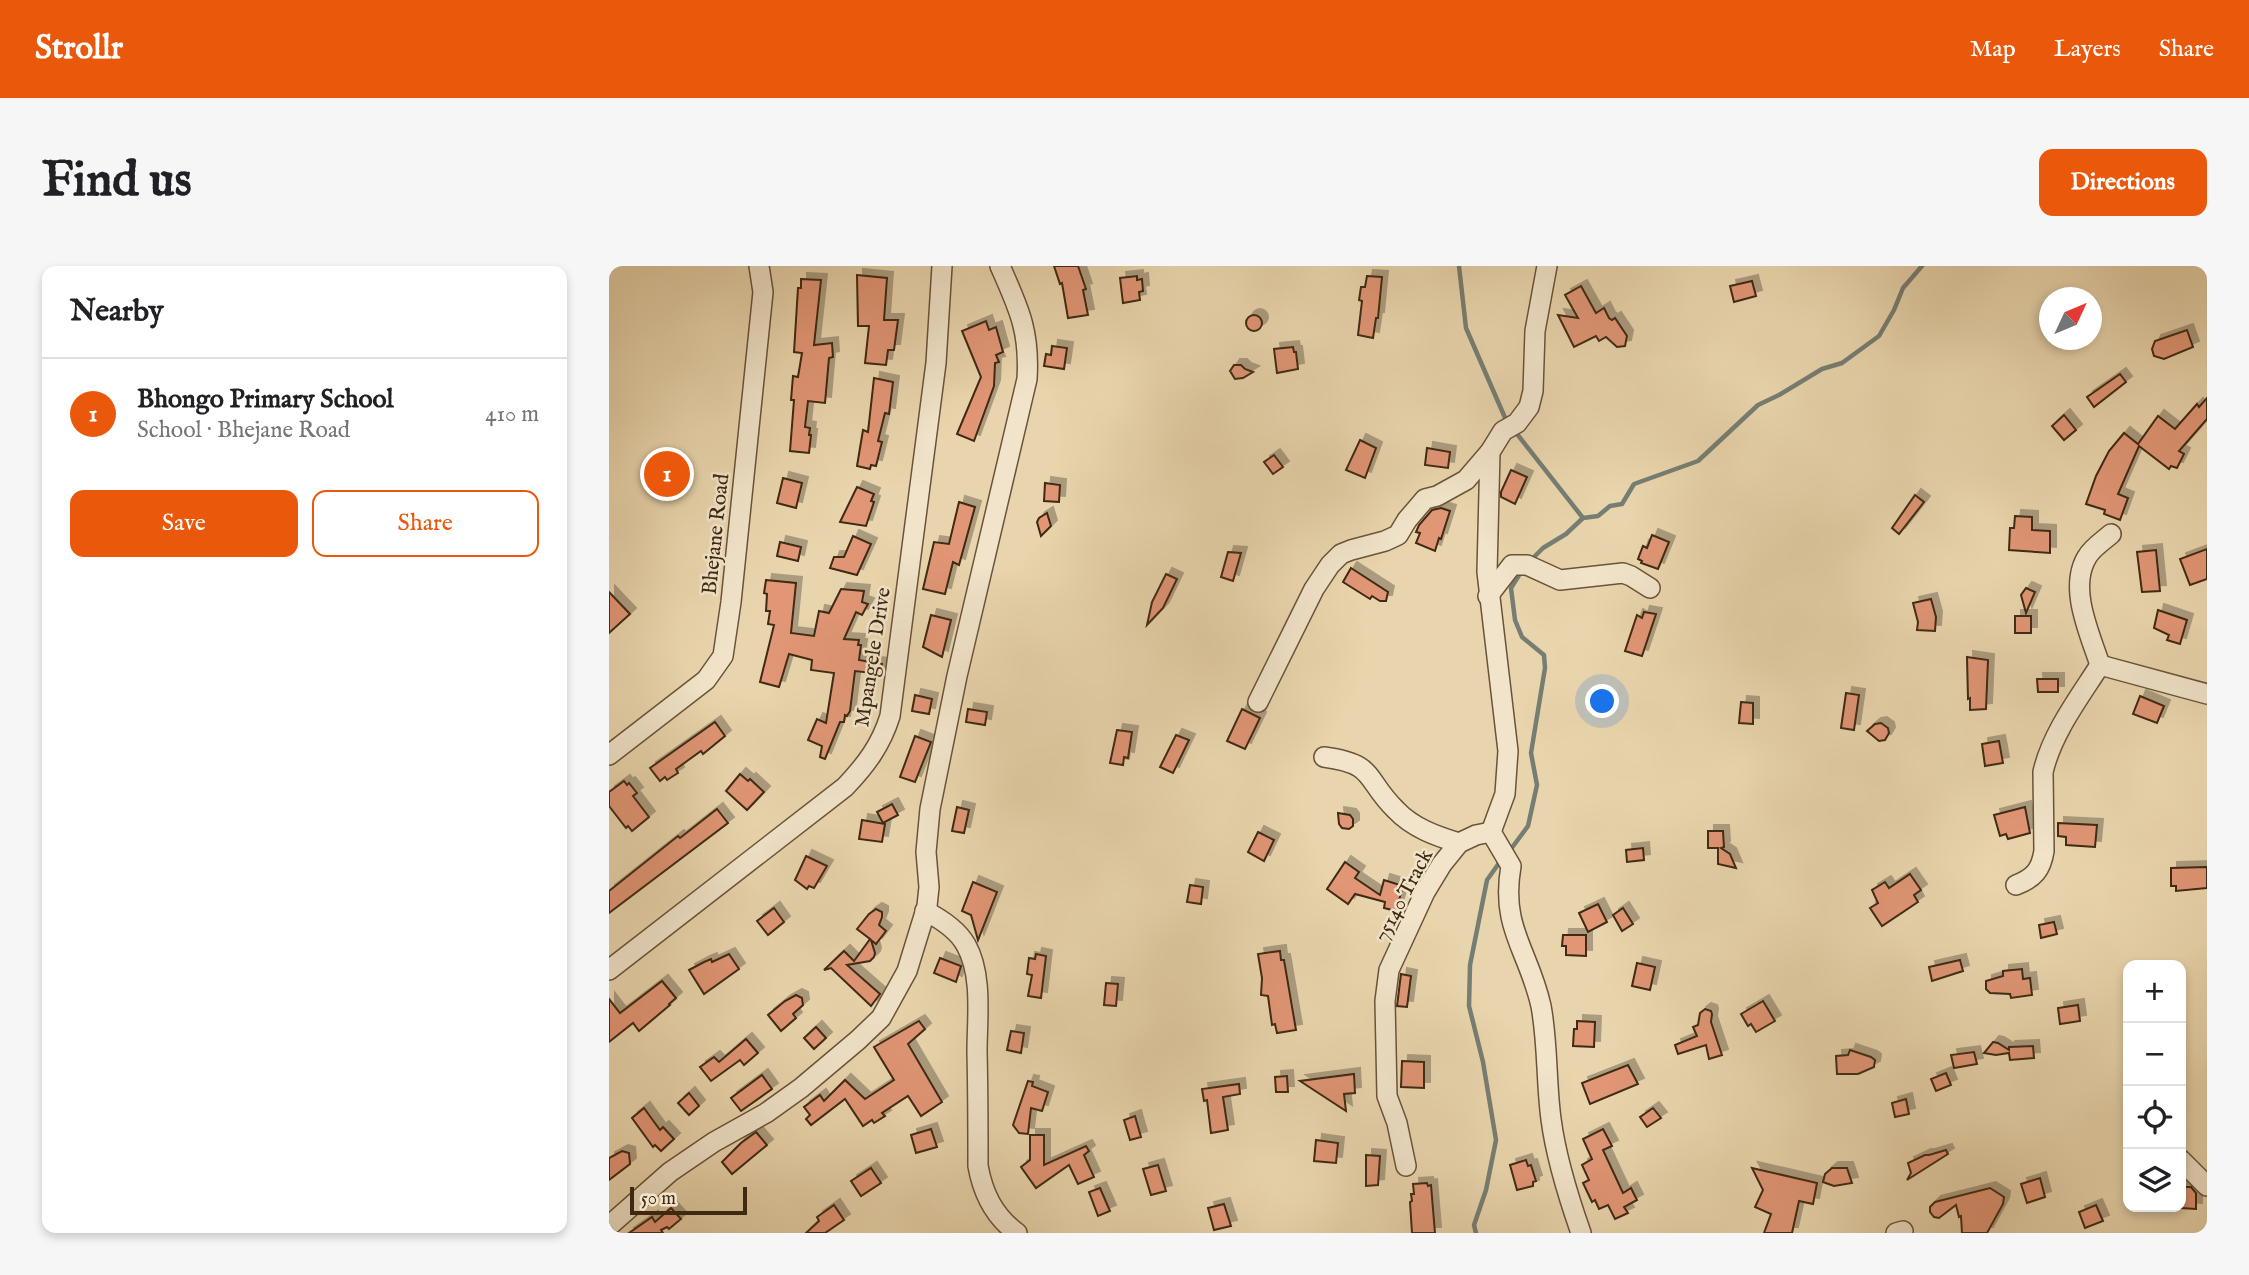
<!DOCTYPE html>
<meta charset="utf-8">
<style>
body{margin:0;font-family:"IM FELL English",serif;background:#f6f6f6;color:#202124}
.controls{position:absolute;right:21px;bottom:21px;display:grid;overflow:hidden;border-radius:14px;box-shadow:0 4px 10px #0003}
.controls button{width:63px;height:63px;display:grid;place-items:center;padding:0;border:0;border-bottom:2px solid #e0e0e0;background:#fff;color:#202124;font:35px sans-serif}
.compass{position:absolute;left:1430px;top:21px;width:63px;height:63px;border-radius:50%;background:#fff;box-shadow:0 4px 10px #0003;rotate:46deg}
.scale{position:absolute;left:21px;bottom:18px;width:117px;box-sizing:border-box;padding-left:7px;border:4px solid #3f2912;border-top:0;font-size:19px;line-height:24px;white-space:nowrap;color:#3f2912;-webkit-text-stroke:5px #f1e4ca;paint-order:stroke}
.you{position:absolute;left:994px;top:436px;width:24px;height:24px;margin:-18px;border:5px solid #fff;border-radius:50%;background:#1a73e8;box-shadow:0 0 0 10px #1a73e833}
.badge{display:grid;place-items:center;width:46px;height:46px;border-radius:50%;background:#ea580c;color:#fff;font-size:23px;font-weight:700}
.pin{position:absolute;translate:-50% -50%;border:4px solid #fff;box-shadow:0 2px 7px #0006}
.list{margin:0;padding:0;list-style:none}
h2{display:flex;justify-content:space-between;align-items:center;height:91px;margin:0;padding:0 28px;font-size:30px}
h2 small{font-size:23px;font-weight:400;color:#757577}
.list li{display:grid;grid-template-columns:46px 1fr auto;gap:21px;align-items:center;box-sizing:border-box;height:112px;padding:0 28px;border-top:2px solid #e0e0e0}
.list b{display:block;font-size:26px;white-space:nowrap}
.list p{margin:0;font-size:23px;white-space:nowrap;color:#757577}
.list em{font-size:23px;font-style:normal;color:#757577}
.actions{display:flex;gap:14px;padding:21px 28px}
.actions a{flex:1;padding:16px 0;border:2px solid #ea580c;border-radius:14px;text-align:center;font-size:24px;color:#ea580c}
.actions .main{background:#ea580c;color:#fff}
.icon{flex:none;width:38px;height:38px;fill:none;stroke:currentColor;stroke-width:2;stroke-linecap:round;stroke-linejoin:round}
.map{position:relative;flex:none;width:1598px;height:967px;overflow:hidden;border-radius:14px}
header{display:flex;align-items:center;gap:42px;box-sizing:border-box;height:98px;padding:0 35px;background:#ea580c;color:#fff}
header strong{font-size:33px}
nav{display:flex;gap:38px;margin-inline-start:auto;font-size:24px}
.intro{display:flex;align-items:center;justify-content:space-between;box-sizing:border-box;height:168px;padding:0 42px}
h1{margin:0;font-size:49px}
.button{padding:18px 32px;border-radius:14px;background:#ea580c;color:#fff;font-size:24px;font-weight:700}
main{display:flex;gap:42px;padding:0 42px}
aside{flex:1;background:#fff;border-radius:14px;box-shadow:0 4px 10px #0003}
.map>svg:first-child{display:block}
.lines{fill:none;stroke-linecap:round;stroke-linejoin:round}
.stream{stroke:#767e73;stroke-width:4.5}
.building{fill:#e19674;stroke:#3f2912;stroke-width:2;filter:url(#shadow)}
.minor-casing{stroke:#6a5439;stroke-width:22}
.minor{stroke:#f1e4ca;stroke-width:19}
.labels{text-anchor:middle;stroke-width:5;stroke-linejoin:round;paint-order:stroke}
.street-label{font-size:21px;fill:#3f2912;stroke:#f1e4ca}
</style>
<header>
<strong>Strollr</strong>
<nav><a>Map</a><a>Layers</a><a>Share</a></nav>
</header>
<div class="intro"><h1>Find us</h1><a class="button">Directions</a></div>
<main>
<aside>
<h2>Nearby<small></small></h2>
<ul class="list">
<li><span class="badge">1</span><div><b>Bhongo Primary School</b><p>School · Bhejane Road</p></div><em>410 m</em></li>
</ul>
<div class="actions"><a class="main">Save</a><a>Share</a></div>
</aside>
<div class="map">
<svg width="1598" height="967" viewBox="0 0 1598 967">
<defs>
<filter id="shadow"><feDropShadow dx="6" dy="-6" stdDeviation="0" flood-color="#0004"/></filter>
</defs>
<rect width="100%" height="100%" fill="#e9d5ad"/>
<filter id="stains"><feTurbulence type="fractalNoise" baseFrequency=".00286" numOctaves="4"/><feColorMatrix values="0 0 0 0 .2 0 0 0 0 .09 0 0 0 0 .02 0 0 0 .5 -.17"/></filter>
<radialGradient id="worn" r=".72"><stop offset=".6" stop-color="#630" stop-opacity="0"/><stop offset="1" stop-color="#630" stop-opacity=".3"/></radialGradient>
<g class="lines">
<g class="stream">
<path d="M850,0L857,62L897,154"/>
<path d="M908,168L974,252"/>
<path d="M922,294L934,282L957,268L974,252L989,250L1001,240L1013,238L1025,218L1089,195L1149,139L1170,129L1213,103L1233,97L1270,70L1285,44L1294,22L1313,0"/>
<path d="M899,587L919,560L928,519L922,487L936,402L935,389L913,371L906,354L902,322L912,306"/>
<path d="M867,967L865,959L877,924L887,874L874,796L860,740L861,699L878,614L893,593"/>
</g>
</g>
<g class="building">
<path d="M445,0H469L477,23L474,24L479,49L459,52L453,17L451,18Z"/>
<path d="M248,9L278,12L275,54H289L285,84H279L277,99L256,97L260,60H249Z"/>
<path d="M528,10V14L533,13L534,25L530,26L531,34L514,37L511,12Z"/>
<path d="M758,10L773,11L769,52H767L764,72L749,69L753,35L750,34L752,21H756Z"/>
<path d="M192,13L212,14L205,79L223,77L224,91L220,92L216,137L199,135L196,161L201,162L200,169H202L200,187L181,185L185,134H182L184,110L189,111L193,87L185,86L189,22H192Z"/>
<path d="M1143,15L1147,30L1125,36L1121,20Z"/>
<path d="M972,20L987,47L995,42L1000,52L1003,54L1006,52L1018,70L1016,80L1008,81L997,71L990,75L987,70L965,81L949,49L969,52L956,29Z"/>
<circle cx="645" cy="57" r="8"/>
<path d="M377,55L380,64L387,61L394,86L387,89L390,96L386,97L385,120L365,175L348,168L372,111L353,65Z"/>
<path d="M1578,64L1584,81L1555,93L1545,90L1543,83L1546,75Z"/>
<path d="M443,80L458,82L455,103L435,100L437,88L442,89Z"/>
<path d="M684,81L685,86H687L689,103L668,107L665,83Z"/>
<path d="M625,99H632L636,103L644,106L634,112L626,113L621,105Z"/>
<path d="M1511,108L1517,116L1485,141L1478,131Z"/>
<path d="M265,112L284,116L280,148L276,147L269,175L273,176L267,200L262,199L261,203L248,200L254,164L259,166Z"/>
<path d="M1598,132V153L1570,185L1575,188L1568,202L1562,200L1560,203L1530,180L1509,228L1519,232L1511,254L1495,248L1496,244L1477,238L1487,210L1500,185L1515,167L1529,178L1549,150L1566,163L1588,138L1590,141Z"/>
<path d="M1455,149L1467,164L1455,174L1443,160Z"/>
<path d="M751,174L767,182L756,212L737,204Z"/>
<path d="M818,182L841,186L839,202L816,199Z"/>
<path d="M665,189L674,201L664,208L655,196Z"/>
<path d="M902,204L918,211L906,238L892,231V226Z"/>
<path d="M174,212L193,217L187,242L168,237Z"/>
<path d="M436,217L451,219L450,236L435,235Z"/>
<path d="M248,221L265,228L262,235L265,236L257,260L231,256Z"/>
<path d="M1306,229L1315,236L1290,268L1283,262Z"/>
<path d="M350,236L366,241L350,299L344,296L336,328L314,323L325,276L340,278Z"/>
<path d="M832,242L841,245L832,273L830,272L826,285L807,277L811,267L807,266L810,259L823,244Z"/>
<path d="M438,247L442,260L432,270L428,256L430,252Z"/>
<path d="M1406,250L1423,251V264L1441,265V287L1400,284L1401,262H1405Z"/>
<path d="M1043,269L1060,276L1049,303L1032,297L1033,295L1029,293L1034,280L1038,282Z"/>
<path d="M244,270L262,278L248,309L221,302L225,291H235Z"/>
<path d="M171,276L192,281L189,295L168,290Z"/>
<path d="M1598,283V313L1581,319L1571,293Z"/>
<path d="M1547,284L1551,325L1533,326L1528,286Z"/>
<path d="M619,286L632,287L624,315L612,311Z"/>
<path d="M742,302L779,326L777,335H771L763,330L761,333L734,316Z"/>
<path d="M557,308L568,313L554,342L538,359L543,336Z"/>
<path d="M157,314L187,317L182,367L205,370L210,345L220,347L232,323L255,325L253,336L259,338L253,349L247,346L235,373L250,374L249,379H252L250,394L273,398L272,408L246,405L241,445L238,450L236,449L235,456H231L216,493L211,491L213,480L199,474L208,453L217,457L225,407L202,404L203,394L180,388L170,421L151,416L165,359L159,358L161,345H157L158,328L155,327Z"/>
<path d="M1417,322L1426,326L1417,347L1412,329Z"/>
<path d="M0,326L21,348L0,367Z"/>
<path d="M1322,333L1327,351L1326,365L1308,364L1309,356L1304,337Z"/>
<path d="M1549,344L1578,354L1571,378L1558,374L1560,369L1545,362Z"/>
<path d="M1035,346L1047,348L1033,390L1016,385L1028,349L1033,352Z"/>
<path d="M322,349L342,354L333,391L314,381Z"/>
<rect x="1406" y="350" width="16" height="17"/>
<path d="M1358,391L1379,394L1377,443L1361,444V432L1359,433Z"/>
<path d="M1428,413H1449V426H1429Z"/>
<path d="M1237,427L1250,429L1245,464L1232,462Z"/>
<path d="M306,429L323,433L320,448L303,445Z"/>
<path d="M1531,430L1555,440L1548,457L1524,448Z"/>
<path d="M1132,436L1144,437V458L1130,457Z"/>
<path d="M359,443L378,446L376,459L357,456Z"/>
<path d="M633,443L651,452L636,483L618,475Z"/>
<path d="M106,456L116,470L94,488L92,485L67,503L69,507L58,514L56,511L51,515L41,502Z"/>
<path d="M1272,457L1279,462L1280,467L1276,474L1270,475L1258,465L1266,458Z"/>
<path d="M508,464L523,466L519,492L515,491L514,499L501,497Z"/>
<path d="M567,469L580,474L564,507L551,501Z"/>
<path d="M306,470L322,476L306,516L291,511Z"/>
<path d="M1390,475L1394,497L1376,500L1373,478Z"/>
<path d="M131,508L139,515L141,513L155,526L138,544L117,525Z"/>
<path d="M15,515L18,519L20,517L28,527L24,530L40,551L23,565L19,560L17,562L0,540V526Z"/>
<path d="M283,538L289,549L274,557L268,546Z"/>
<path d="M348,541L360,544L355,567L343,565Z"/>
<path d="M1416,541L1421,567L1399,573L1397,568L1391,570L1385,549Z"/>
<path d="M108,543L119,557L0,647V625L69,570L71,572Z"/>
<path d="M729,547L741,549L744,553V560L740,563L733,562L730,558Z"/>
<path d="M253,554L276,558L273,576L250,573Z"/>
<path d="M1449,557L1488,559L1486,581L1457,579V571L1449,570Z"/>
<path d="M1099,565H1114L1115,581L1112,582L1121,588L1127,602L1109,598V582H1099Z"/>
<path d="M649,566L665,574L655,595L639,586Z"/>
<path d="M1034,582L1035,594L1018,596L1017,584Z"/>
<path d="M197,590L218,600L205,622L200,620L198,623L186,614Z"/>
<path d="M736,596L750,606L746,612L771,629L775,614L794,620L787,645L775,642L776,636L746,628L739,638L718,623Z"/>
<path d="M1598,601V622L1567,625V620H1562V602Z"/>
<path d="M1301,608L1312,624L1305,629L1309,636L1273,660L1261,642L1269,637L1263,624L1276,616L1280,622Z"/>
<path d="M364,616L388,626L369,674L362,649L353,645Z"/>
<path d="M581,619L594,621L592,638L578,636Z"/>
<path d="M989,638L998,656L979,666L970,647Z"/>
<path d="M165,642L175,656L159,669L148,655Z"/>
<path d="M1014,642L1024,658L1013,665L1004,649Z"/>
<path d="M267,643L273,646V651L270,659L277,665L267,678L262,674L266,687L265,691L261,695L238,699L271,728L262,740L222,702L215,704L235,685L245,695L261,673L248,663L260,648Z"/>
<path d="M1445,656L1448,668L1432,672L1430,659Z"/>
<path d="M954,669H977V690L957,689V680H953Z"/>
<path d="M671,685L672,694H675L687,764L668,767L666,758L663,759L659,730L652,729L653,712L649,688Z"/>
<path d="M120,688L130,703L95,728L80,704L95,696L102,693L103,696Z"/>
<path d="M427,688L437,690L432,732L419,730L423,709L418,708L420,692L426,693Z"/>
<path d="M331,692L352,700L347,716L325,707Z"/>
<path d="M1351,694L1354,705L1323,715L1320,701Z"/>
<path d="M1028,697L1046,701L1041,724L1023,720Z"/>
<path d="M1413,703L1414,713L1421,712L1423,729L1402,732L1401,728L1381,727L1377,723V715L1394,710V705Z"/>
<path d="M792,708L802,710L798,741L788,740Z"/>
<path d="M53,715L67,732L60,738L61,739L30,765L24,757L0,776V733L11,747Z"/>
<path d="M497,717L509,718L507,740L495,739Z"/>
<path d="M187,729L193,732L194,739L184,748L187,752L172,765L159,749L176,735Z"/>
<path d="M1154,735L1166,755L1147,766L1142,758L1139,760L1132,748Z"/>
<path d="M1469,739L1471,755L1451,758L1449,742Z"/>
<path d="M1096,743L1102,745L1103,748L1102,756L1113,789L1100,793L1097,779L1069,788L1066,779L1088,770L1084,761L1089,759L1091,747Z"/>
<path d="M310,755L316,763L299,778L333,836L312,850L299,830L273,847L276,850L265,857L263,854L254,860L236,833L202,859L197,853L201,849L195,841L211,829L215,835L236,814L256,833L285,814L265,781Z"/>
<path d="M968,755L986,756L985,781L964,780L965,763H968Z"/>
<path d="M207,761L217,772L205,783L195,772Z"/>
<path d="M402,765L415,767L412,787L398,784Z"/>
<path d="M137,773L149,787L135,799L131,794L102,815L91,801L105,791L110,796Z"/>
<path d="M1384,776L1389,777L1400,784V781L1424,780L1425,792L1401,794L1400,787L1387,789L1375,787Z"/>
<path d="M1241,784L1262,791L1266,794L1265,801L1249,808H1228L1227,790L1239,789Z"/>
<path d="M1365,786L1368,798L1345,802L1342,789Z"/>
<path d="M793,795L815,796V822L792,821Z"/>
<path d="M1019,799L1029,818L981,838L973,817Z"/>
<path d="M1337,807L1342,819L1327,825L1322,813Z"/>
<path d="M745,808L746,827L735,828L737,845L691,815Z"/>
<path d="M153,809L163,823L132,845L122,832Z"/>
<path d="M678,810L679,826H667L666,811Z"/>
<path d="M419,815L424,816L423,820L439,826L433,845L422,842L419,868L410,867L404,859Z"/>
<path d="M630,818L631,828L614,831L619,864L602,867L598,834L595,835L593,823Z"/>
<path d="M80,827L90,840L80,849L69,837Z"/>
<path d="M1297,833L1300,848L1286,851L1283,837Z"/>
<path d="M35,842L51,864L54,861L65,873L52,885L46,879L44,881L23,852Z"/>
<path d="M1044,842L1052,852L1038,861L1031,851Z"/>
<path d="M526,850L532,871L521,874L515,854Z"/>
<path d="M322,863L328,881L307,887L302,869Z"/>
<path d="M994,863L1003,880L994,884L1014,927L1022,922L1028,934L1015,941L1019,947L1006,953L999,939L990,943L986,934L983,936L974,917L980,914L973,899L983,893L974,873Z"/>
<path d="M147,866L158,879L123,908L113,896L132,877Z"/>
<path d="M421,869H435V899L477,880L480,885L475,889L485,911L469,918L460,899L427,922L412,901L421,894Z"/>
<path d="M707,874L729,877L727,897L705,895Z"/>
<path d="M1337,884L1339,888L1298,914L1302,907L1299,897L1316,889H1320Z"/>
<path d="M13,885L20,887L21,898L0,914V892Z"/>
<path d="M757,889L771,890L769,919L757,920Z"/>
<path d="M917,894L919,900L922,899L927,915L924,916V920L908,924L901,899Z"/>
<path d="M549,899L557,925L542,929L534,903Z"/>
<path d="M262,902L272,917L252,930L242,915Z"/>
<path d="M1143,902L1208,917L1204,938L1190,935L1183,967H1155L1162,948L1146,941L1154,924Z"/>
<path d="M1223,902H1238L1243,917L1225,920L1214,916L1216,908Z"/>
<path d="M1431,912L1436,931L1418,937L1412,918Z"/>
<path d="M818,917L819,920L822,919L826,967H803L801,936L803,935L802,928H805L804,918Z"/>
<path d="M1572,921H1582L1587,927V943L1572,942Z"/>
<path d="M491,922L501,945L489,950L480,926Z"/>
<path d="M1381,922L1395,931L1394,938L1378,967H1353L1352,950L1350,951L1347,939L1330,952L1325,951L1321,946V941L1326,936Z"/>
<path d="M615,938L622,960L605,964L599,942Z"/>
<path d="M225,939L235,954L216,967H197L210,955L208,951Z"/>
<path d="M1487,939L1494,955L1476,962L1470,946Z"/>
<path d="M62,942L72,953L60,963L58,961L52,964L54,967H20L43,951L46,956Z"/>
</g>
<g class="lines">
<g class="minor-casing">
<g id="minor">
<path d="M879,330L903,299H918L951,314L1014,307L1022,310L1041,322"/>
<path d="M1491,399C1481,368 1459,322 1478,291C1483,282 1494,275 1502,268"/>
<path d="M649,436L705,323L721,299L732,288L742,284L776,275L789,269L798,254L816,233L828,230L857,214L881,186"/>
<path d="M0,489L97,414L114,390L122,336L154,26L150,0"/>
<path d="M715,491C768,498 755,513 787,544C804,562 827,570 850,577"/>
<path d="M882,566L896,528L899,485L878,306L881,186L894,165L908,157L920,141L924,125L926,65L938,0"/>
<path d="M882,566L902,600C891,662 920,685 932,740C939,777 937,816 942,853C947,892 959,930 972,967"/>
<path d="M1407,619C1425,612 1432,604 1435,585L1434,506C1443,467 1470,432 1491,399L1598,428"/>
<path d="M316,645C332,653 348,663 357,679C374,709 368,753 368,786C369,824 369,862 369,900C374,928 385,950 408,967"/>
<path d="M0,704L236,521C257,499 272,479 281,450L327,97L333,0"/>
<path d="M1572,894L1598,920"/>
<path d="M797,900L788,857L778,830L776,735L780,704L816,626L833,598L850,577L867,569L882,566"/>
<path d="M0,960L61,906L105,876L157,847L192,822L249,774L272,752L298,705L318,640L320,621L317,586L321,543L348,410L418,113C421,65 410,43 391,0"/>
<path d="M1287,967L1294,965"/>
</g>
</g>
<use href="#minor" class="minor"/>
</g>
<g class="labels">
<g class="street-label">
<text transform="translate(106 268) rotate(-84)" y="7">Bhejane Road</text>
<text transform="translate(263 391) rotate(-81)" y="7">Mpangele Drive</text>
<text transform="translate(794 629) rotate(-62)" y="7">75140 Track</text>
</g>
</g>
<rect width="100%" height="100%" filter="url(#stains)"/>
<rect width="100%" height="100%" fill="url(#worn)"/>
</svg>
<div class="controls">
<button>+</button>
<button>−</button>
<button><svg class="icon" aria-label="locate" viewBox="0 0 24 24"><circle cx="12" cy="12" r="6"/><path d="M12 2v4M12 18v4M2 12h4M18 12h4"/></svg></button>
<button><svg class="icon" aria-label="layers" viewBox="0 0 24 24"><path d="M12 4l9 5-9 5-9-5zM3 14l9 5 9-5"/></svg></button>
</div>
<svg class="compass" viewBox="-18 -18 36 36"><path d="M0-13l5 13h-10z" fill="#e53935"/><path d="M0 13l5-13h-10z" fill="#757577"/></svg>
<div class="scale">50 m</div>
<div class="you"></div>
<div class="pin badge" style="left:58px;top:208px">1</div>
</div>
</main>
